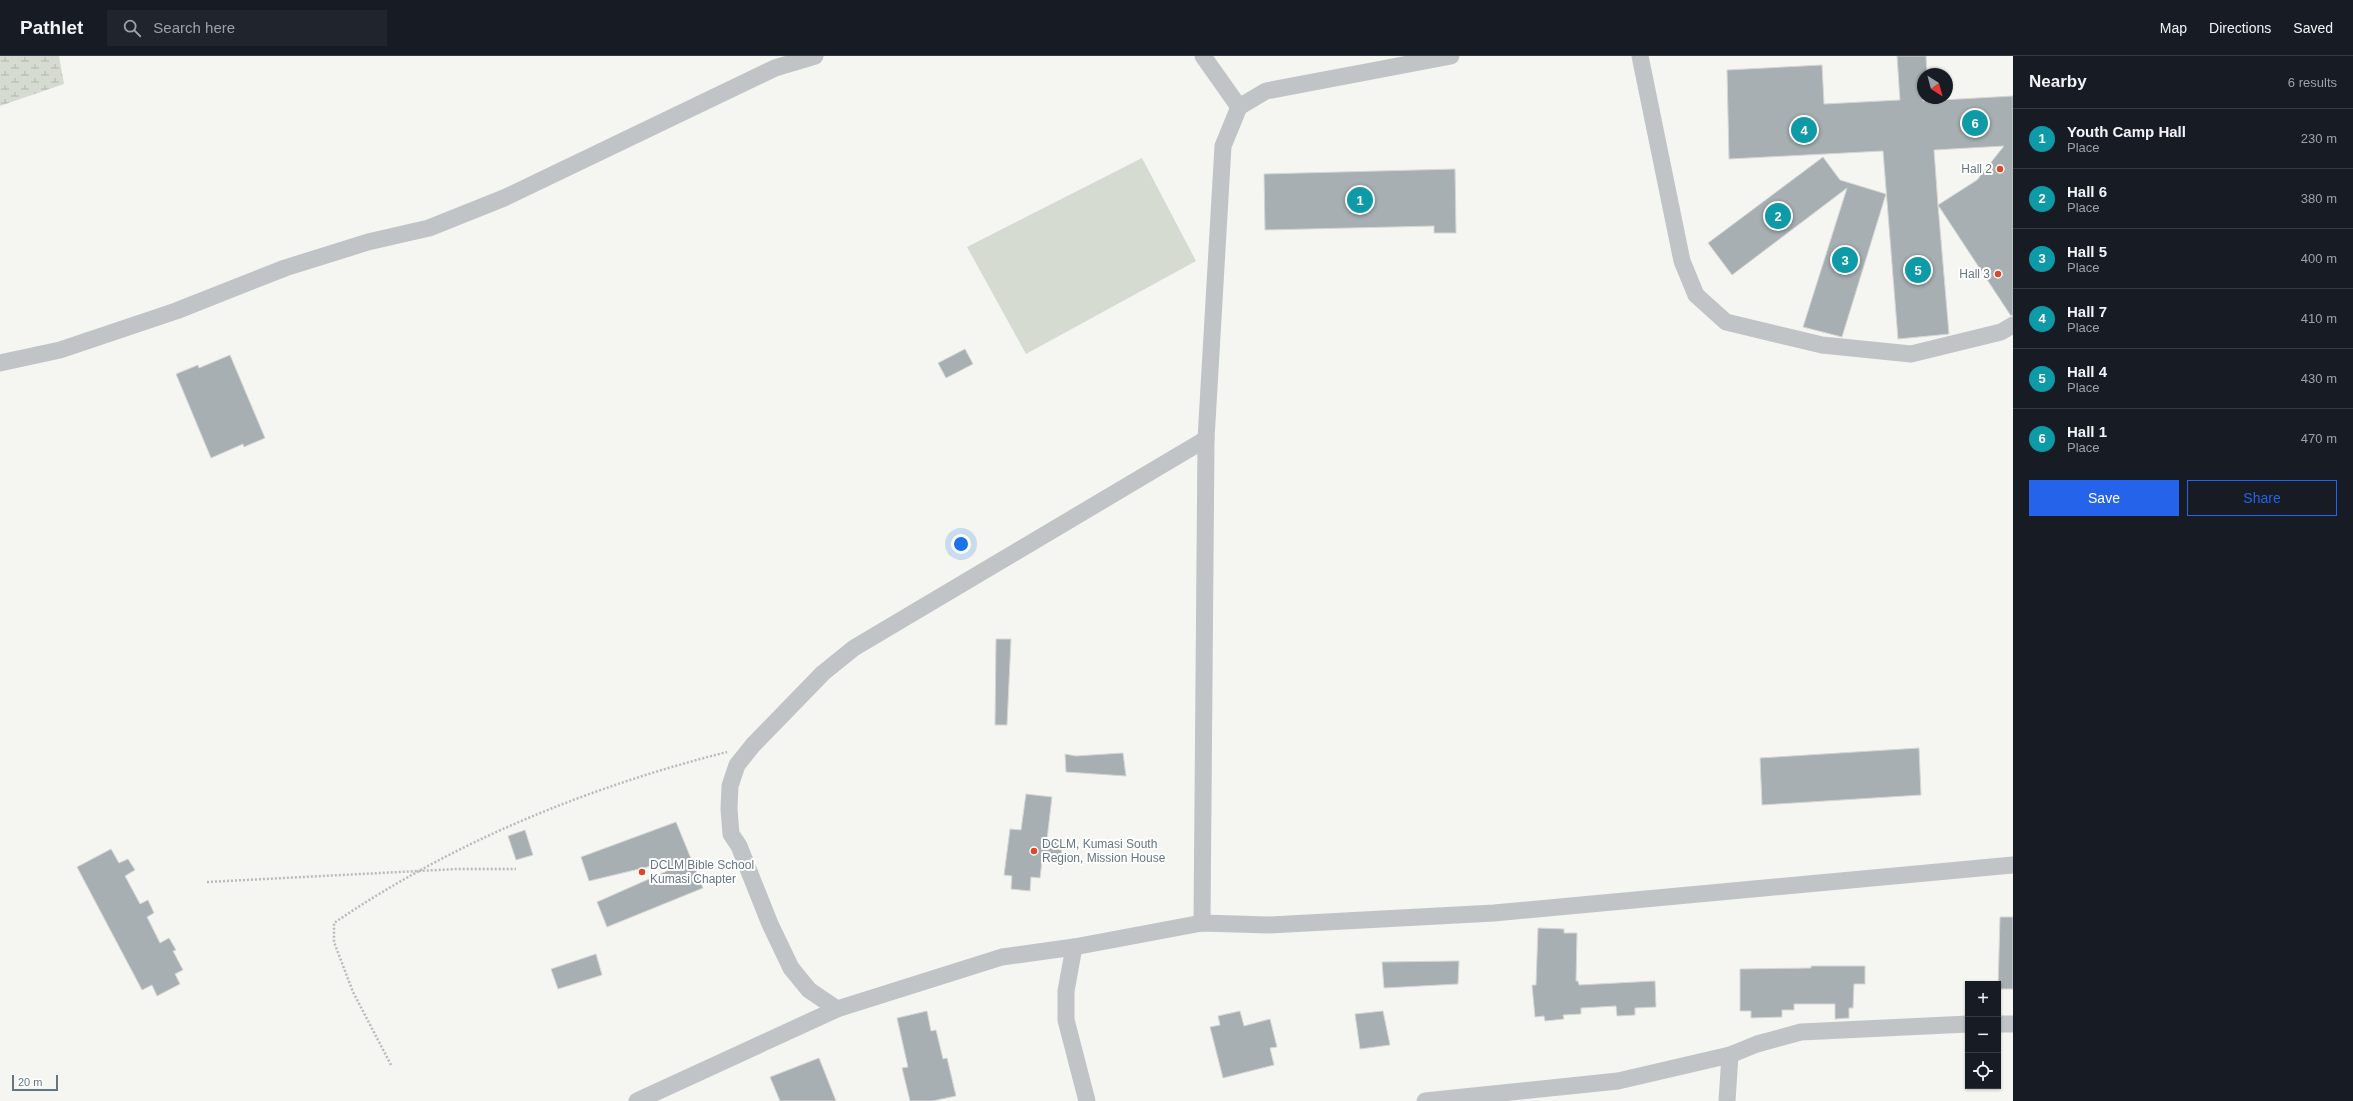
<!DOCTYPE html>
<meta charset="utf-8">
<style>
body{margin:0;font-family:Arial,sans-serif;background:#20242c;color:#f1f3f6}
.controls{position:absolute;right:12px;bottom:12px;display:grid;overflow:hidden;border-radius:0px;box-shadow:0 1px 3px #0004}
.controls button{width:36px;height:36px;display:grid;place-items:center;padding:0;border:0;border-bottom:1px solid #363941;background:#171b24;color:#f1f3f6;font:20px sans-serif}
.compass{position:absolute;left:1917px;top:12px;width:36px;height:36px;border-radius:50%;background:#171b24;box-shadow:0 1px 3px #0004;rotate:144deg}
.scale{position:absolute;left:12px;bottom:10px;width:46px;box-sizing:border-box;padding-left:4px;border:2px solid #657681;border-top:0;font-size:11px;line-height:14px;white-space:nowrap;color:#657681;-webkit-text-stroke:3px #fff;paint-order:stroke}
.you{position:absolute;left:961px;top:488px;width:14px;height:14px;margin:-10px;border:3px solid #fff;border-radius:50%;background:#1a73e8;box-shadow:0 0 0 6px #1a73e833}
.badge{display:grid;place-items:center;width:26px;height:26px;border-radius:50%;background:#2563eb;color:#fff;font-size:13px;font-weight:700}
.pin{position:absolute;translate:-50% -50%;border:2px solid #fff;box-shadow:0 1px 4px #0006}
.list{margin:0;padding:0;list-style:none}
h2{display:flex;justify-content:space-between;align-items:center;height:52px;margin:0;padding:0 16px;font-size:17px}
h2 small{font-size:13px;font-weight:400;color:#9ea1a6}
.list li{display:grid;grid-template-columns:26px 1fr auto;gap:12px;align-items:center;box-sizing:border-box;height:60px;padding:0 16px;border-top:1px solid #363941}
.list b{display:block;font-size:15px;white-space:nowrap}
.list p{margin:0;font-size:13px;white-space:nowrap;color:#9ea1a6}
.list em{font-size:13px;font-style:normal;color:#9ea1a6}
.actions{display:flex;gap:8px;padding:12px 16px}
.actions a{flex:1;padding:9px 0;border:1px solid #2563eb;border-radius:0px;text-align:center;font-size:14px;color:#2563eb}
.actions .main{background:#2563eb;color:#fff}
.icon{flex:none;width:22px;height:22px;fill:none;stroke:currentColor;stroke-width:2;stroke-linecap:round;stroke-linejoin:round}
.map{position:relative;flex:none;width:2013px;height:1045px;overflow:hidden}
header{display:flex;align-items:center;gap:24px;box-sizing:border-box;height:56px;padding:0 20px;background:#171b24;border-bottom:1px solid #363941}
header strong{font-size:19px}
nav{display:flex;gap:22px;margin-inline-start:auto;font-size:14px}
.search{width:280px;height:36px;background:#20242c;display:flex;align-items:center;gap:10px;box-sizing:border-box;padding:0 14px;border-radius:0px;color:#9ea1a6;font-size:15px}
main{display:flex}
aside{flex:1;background:#171b24}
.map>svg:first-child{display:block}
.grass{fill:#d6dbd2}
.wetland{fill:url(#wetland-marsh)}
.building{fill:#a7afb3;stroke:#d6d6d4;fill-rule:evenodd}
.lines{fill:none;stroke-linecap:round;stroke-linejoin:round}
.path{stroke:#b8bbbd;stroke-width:2.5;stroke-dasharray:2 2;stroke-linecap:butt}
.minor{stroke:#c0c4c7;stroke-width:17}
.poi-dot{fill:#d94a2c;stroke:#fff;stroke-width:1.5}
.labels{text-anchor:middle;stroke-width:4;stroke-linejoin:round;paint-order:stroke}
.poi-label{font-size:12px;fill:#657681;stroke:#fff;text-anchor:end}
</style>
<header>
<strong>Pathlet</strong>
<div class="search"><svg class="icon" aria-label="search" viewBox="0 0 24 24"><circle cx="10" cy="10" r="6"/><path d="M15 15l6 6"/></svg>Search here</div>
<nav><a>Map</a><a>Directions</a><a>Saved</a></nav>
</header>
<main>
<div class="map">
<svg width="2013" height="1045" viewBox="0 0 2013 1045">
<defs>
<pattern id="wetland-marsh" width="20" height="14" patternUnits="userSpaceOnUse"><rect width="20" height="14" fill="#d6dbd2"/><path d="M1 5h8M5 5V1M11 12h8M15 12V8" fill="none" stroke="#b1b6b0"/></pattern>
</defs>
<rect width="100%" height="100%" fill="#f5f5f1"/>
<path class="grass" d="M1142,102L1196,205L1026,298L967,191Z"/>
<path class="wetland" d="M0,0H59L64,28L0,50Z"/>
<g class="building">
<path d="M1897,0H1926L1927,18H1923V45L2013,40V259L2011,260L1938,149L1949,278L1898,283L1883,95L1729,103L1727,14L1822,9L1824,48L1900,44ZM2004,90L1977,124L1938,149L1934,94Z"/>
<path d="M1823,101L1840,124L1886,138L1842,281L1803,271L1847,132L1732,219L1708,187Z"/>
<path d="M1455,113L1456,177H1434V170L1265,174L1264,118Z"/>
<path d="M965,293L973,308L946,322L938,307Z"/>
<path d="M230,299L265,382L244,391L243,388L211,402L176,318L198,309L199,312Z"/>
<path d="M996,583H1011L1007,669H995Z"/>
<path d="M1919,692L1921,739L1762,749L1760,702Z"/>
<path d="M1123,697L1126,720L1066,716L1065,698L1076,700Z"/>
<path d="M1026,738L1052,741L1047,783L1063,785L1060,807L1042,805L1040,822L1031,821L1030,835L1011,833L1012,820L1004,819L1010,773L1021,774Z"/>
<path d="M676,766L703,832L607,871L597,846L667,815L664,807L589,825L581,801Z"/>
<path d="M525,774L533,799L516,804L508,780Z"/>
<path d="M111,793L119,807L128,803L135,814L125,820L140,848L148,844L154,857L147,861L160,887L169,882L176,894L173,895L183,914L175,918L180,928L157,940L152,929L142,934L77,811Z"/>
<path d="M2000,861H2013V933H1998Z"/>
<path d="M1538,872L1564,873V877H1577L1576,925H1578L1579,929L1655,925L1656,951L1635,952V959L1617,960L1616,950L1581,952V958L1563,959L1564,963L1545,965L1544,960L1535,961L1532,929H1536Z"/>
<path d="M596,898L602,919L558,933L551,913Z"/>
<path d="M1459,905L1458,928L1384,932L1382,906Z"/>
<path d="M1811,910H1865V928H1854L1853,952H1849V962L1835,963V948H1794V954H1782V961L1751,962V955H1740V913L1811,912Z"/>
<path d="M927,955L931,975L936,974L943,1003L947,1002L956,1040L932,1045H910L902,1012L908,1011L897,962Z"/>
<path d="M1240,955L1244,970L1270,963L1277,991L1270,992L1274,1009L1223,1022L1210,971L1220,969L1218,960Z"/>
<path d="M1383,955L1390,989L1360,993L1355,958Z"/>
<path d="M819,1002L836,1045H780L770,1021Z"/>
</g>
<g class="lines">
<g class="path">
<path d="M207,826L457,813H516"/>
<path d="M391,1009L353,936L334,886V867C453,786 588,731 727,696"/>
</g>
<g class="minor">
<path d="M1203,0L1239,51"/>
<path d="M1640,0L1682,205L1696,239L1726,266L1822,289L1911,298L2001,276L2013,269"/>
<path d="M0,307L60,294L176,255L285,212L368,186L429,172L504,142L775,12L815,0"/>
<path d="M1202,867L1206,383L1223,90L1239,51L1266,35L1451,0"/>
<path d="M1074,891L1066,935V964L1087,1045"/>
<path d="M837,953L809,934L791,912L770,868L739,790L731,778L729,753L730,730L737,709L753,689L823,617L854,592L1206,383"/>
<path d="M1998,968H2013"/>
<path d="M637,1045L837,953L1002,901L1074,891L1202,867L1269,869L1494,857L2013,809"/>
<path d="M1425,1045L1618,1025L1730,999L1757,988L1801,976L1968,968"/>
<path d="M1727,1045L1730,999"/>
</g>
</g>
<g class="poi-dot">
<circle cx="2000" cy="113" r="4"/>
<circle cx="1998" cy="218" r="4"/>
<circle cx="1034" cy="795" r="4"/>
<circle cx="642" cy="816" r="4"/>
</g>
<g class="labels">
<g class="poi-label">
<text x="1992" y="117">Hall 2</text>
<text x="1990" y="222">Hall 3</text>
<text x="1042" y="792" text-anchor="start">DCLM, Kumasi South<tspan x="1042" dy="14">Region, Mission House</tspan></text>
<text x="650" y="813" text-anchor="start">DCLM Bible School<tspan x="650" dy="14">Kumasi Chapter</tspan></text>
</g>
</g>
</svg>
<div class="controls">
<button>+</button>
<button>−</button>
<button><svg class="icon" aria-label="locate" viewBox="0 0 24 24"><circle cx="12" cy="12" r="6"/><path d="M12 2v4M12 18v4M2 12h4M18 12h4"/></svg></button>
</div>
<svg class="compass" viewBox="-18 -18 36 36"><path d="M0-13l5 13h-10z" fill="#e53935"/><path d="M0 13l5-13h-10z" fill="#9ea1a6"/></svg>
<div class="scale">20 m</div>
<div class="you"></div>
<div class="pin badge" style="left:1360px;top:144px;background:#0f9aa8">1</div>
<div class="pin badge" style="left:1778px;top:160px;background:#0f9aa8">2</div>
<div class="pin badge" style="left:1845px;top:204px;background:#0f9aa8">3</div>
<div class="pin badge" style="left:1804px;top:74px;background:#0f9aa8">4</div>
<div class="pin badge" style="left:1918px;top:214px;background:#0f9aa8">5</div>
<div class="pin badge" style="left:1975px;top:67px;background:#0f9aa8">6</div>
</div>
<aside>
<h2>Nearby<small>6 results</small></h2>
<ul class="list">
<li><span class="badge" style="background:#0f9aa8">1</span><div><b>Youth Camp Hall</b><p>Place</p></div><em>230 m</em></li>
<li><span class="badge" style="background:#0f9aa8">2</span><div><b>Hall 6</b><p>Place</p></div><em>380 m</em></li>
<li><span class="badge" style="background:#0f9aa8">3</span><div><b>Hall 5</b><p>Place</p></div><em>400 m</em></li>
<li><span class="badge" style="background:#0f9aa8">4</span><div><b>Hall 7</b><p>Place</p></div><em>410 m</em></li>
<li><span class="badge" style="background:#0f9aa8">5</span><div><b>Hall 4</b><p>Place</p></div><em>430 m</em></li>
<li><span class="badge" style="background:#0f9aa8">6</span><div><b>Hall 1</b><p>Place</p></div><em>470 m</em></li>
</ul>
<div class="actions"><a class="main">Save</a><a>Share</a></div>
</aside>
</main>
